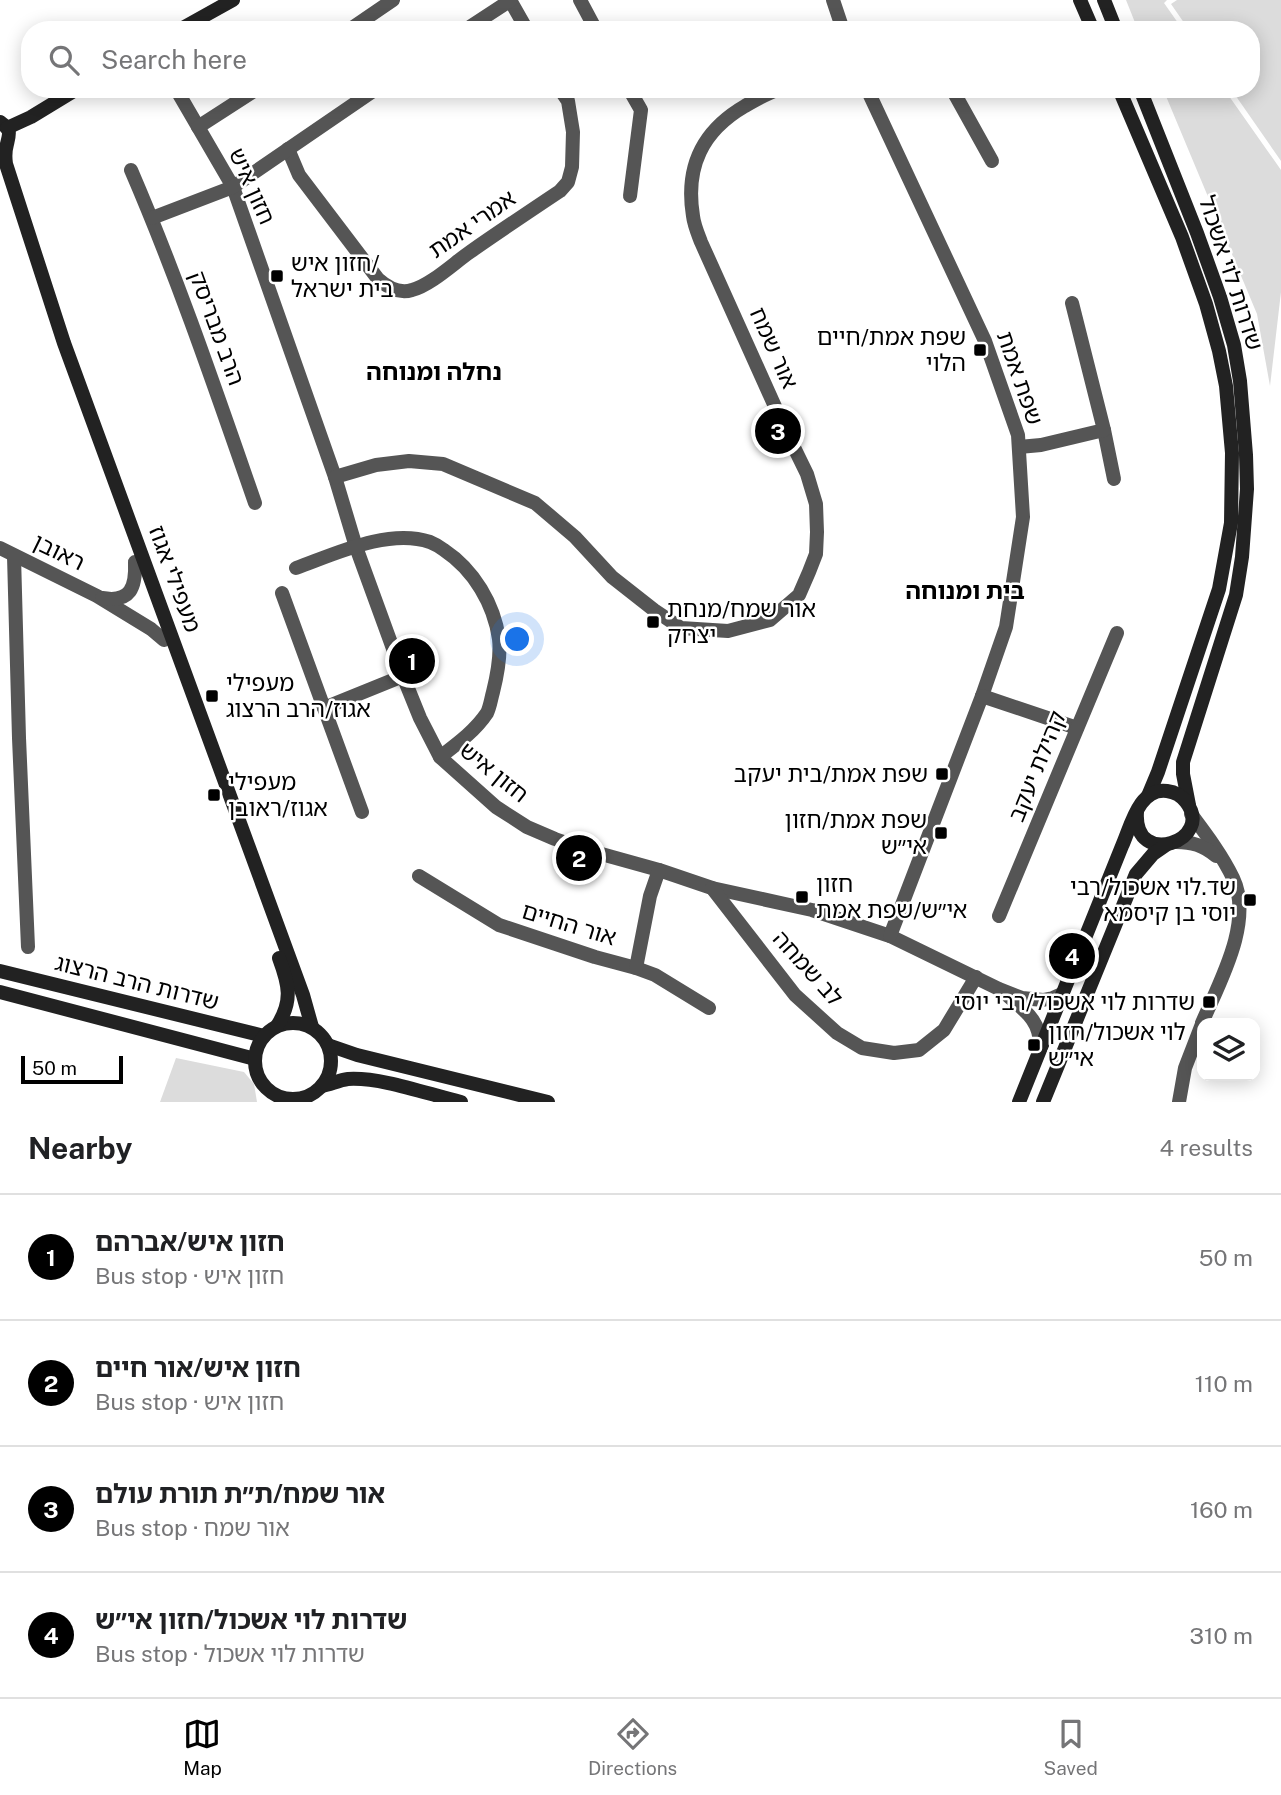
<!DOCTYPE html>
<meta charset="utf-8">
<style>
body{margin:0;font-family:"Public Sans","Noto Sans Hebrew",sans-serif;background:#f2f2f2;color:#202124}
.controls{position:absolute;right:21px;bottom:21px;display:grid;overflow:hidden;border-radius:14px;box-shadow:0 4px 18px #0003}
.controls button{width:63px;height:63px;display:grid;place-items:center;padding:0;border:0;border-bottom:2px solid #e0e0e0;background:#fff;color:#202124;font:35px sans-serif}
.scale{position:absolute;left:21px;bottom:18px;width:102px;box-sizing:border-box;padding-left:7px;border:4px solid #000;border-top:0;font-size:19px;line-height:24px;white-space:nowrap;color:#000;-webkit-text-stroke:5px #fff;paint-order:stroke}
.you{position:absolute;left:518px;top:640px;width:24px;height:24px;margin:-18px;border:5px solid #fff;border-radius:50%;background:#1a73e8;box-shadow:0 0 0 10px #1a73e833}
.badge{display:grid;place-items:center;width:46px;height:46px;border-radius:50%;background:#000;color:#fff;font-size:23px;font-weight:700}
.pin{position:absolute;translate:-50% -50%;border:4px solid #fff;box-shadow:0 2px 7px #0006}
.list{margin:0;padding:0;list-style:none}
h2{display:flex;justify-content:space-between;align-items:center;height:91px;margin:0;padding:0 28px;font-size:30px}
h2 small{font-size:23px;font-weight:400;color:#757577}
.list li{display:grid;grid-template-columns:46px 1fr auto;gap:21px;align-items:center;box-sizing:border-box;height:126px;padding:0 28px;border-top:2px solid #e0e0e0}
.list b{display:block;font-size:26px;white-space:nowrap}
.list p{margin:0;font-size:23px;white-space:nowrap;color:#757577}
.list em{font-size:23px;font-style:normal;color:#757577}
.icon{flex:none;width:38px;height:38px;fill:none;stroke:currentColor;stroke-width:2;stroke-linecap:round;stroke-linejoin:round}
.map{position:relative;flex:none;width:1281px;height:1102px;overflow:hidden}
.search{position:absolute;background:#fff;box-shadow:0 4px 18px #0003;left:21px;right:21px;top:21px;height:77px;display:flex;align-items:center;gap:18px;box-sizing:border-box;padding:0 24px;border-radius:28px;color:#757577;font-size:26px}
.sheet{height:595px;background:#fff}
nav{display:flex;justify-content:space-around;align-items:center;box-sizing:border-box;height:98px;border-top:2px solid #e0e0e0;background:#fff;font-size:19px;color:#757577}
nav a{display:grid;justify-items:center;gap:4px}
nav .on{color:#000}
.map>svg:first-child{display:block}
.green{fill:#dcdcdc}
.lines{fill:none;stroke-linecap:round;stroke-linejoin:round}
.street{stroke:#555;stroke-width:14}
.secondary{stroke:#222;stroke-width:14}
.poi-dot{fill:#000;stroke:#fff;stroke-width:2.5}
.labels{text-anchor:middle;stroke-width:5;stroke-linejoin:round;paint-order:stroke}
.street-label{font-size:23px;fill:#000;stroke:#fff}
.poi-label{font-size:23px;fill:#000;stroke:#fff;text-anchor:start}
.neighbourhood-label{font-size:24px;font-weight:bold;fill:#000;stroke:#fff}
</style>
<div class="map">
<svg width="1281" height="1102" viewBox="0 0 1281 1102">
<rect width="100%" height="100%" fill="#fff"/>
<g class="green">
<path d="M1126,0H1167L1164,3L1183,30H1138Z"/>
<path d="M1177,0H1281V161L1231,89H1251V30H1189L1171,4Z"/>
<path d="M1163,89H1224L1281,170V292L1270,386L1257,314Z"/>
<path d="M176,1058L244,1072L254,1084L257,1102H160Z"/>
</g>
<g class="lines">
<g class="street">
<path d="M510,0L527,30"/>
<path d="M580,0L596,30"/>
<path d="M833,0L843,30"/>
<path d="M349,30L393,0"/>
<path d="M465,30L511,0"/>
<path d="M176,89L233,187L335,477L356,547L403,676L420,718L440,757L496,807L527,827L555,839L587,850L659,870L712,888L812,910L890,936L999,989L1022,998L1043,1000L1053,998L1062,994"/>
<path d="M629,89L641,110L630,196"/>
<path d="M867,89L985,341L1018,435L1023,517L1006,627L982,696L890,936"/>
<path d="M952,89L992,161"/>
<path d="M198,127L257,89"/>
<path d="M288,149L299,175L378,279C388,288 399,294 412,290C431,285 454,263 470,252C500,231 530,211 560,191L568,182L572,167L573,132L568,101L560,89"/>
<path d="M131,170C178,279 216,391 255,503"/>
<path d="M152,218L233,187L376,89"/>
<path d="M1104,430L1114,479"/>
<path d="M1019,447L1041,445L1104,430L1072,303"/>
<path d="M335,477L376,465L409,461L443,464L535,503L575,537L612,577L654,610L681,628L728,631L770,620L799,595L809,572L816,554L817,532L816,504L807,474L786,431L701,242C698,234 694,225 693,216C685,167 702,131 745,106C756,100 767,93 779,89"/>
<path d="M0,548L97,596L151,629L164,640"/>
<path d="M14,556L19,738L28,947"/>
<path d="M296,568C335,554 388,528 430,542C435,544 440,547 444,550C474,570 494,604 499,639C501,656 497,676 493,692C491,699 490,707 487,713C475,731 457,744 440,757"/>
<path d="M282,593L362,812"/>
<path d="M102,598C131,603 136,587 135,562"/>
<path d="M982,696L1077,728"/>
<path d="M324,708L403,676"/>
<path d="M1191,814C1206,834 1222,855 1233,878C1254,922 1219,983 1202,1023"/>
<path d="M1176,842C1192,842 1203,845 1216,856"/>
<path d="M419,876L499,925L595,957L636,968L655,975L709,1008"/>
<path d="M712,888L795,995L837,1033L862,1048L894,1053L919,1050L944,1030L976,977"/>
<path d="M999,916L1117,633"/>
<path d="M636,968L650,896L659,870"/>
<path d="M1008,996C1027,1012 1041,1022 1040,1048"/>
<path d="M1179,1102L1185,1068L1202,1024"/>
</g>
<g class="secondary">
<path d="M1080,0L1093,30"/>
<path d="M1104,0L1116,30"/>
<path d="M179,30L233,0"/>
<path d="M1119,89L1182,237L1206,304L1219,351L1226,386L1232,453L1231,523L1219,589L1158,772L1148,796"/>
<path d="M1140,89L1197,233L1220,297L1234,345L1240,381L1246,455L1247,489L1242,557L1236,595L1183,762V774L1189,805"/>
<path d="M0,122C11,130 10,132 7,144C5,151 5,157 6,164L64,343L303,995L312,1027"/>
<path d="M7,128L31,117L77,89"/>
<path d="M0,971L264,1036"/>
<path d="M0,992L255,1059"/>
<circle cx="293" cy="1061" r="38"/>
<path d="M277,1026C293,1001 289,985 279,958"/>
<path d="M328,1045L357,1055L548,1102"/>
<path d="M322,1086C331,1084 340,1080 348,1079C382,1077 427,1094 461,1102"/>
<path d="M1019,1102L1122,846C1131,826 1139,787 1167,791C1175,792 1181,795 1186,802C1216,840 1133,870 1137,812"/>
<path d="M1043,1102L1136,874L1153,854L1166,845"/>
</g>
</g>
<g class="poi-dot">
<rect x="270" y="269" width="14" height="14" rx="3.5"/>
<rect x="973" y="343" width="14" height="14" rx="3.5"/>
<rect x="646" y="615" width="14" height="14" rx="3.5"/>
<rect x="205" y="689" width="14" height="14" rx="3.5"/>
<rect x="935" y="767" width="14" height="14" rx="3.5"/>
<rect x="207" y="788" width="14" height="14" rx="3.5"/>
<rect x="934" y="826" width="14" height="14" rx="3.5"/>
<rect x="795" y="890" width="14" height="14" rx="3.5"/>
<rect x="1243" y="893" width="14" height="14" rx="3.5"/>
<rect x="1202" y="995" width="14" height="14" rx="3.5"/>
<rect x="1027" y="1038" width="14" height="14" rx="3.5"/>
</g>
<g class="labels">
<g class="street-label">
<text transform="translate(252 186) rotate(66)" y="8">חזון איש</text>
<text transform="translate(472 224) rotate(-35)" y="8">אמרי אמת</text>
<text transform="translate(1231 273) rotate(72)" y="8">שדרות לוי אשכול</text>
<text transform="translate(217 328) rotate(70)" y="8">הרב מבריסק</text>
<text transform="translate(774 348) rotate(66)" y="8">אור שמח</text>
<text transform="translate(1020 378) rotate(71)" y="8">שפת אמת</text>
<text transform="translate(59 552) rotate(26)" y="8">ראובן</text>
<text transform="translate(175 579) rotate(70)" y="8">מעפילי אגוז</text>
<text transform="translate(1037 766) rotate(-68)" y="8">קהילת יעקב</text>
<text transform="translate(494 772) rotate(39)" y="8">חזון איש</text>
<text transform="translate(569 924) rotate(17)" y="8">אור החיים</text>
<text transform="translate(808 968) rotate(48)" y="8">לב שמחה</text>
<text transform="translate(137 982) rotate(14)" y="8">שדרות הרב הרצוג</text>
</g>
<g class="poi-label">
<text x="291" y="271">חזון איש/<tspan x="291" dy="26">בית ישראל</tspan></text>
<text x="966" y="345" text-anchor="end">שפת אמת/חיים<tspan x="966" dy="26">הלוי</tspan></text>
<text x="667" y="617">אור שמח/מנחת<tspan x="667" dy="26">יצחק</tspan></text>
<text x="226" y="691">מעפילי<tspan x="226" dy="26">אגוז/הרב הרצוג</tspan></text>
<text x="928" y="782" text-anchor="end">שפת אמת/בית יעקב</text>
<text x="228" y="790">מעפילי<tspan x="228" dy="26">אגוז/ראובן</tspan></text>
<text x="927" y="828" text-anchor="end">שפת אמת/חזון<tspan x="927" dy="26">אי״ש</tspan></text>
<text x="816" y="892">חזון<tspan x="816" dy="26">אי״ש/שפת אמת</tspan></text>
<text x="1236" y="895" text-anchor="end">שד.לוי אשכול/רבי<tspan x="1236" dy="26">יוסי בן קיסמא</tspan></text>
<text x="1195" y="1010" text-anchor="end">שדרות לוי אשכול/רבי יוסי</text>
<text x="1048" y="1040">לוי אשכול/חזון<tspan x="1048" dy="26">אי״ש</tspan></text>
</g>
<g class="neighbourhood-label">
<text x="434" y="380">נחלה ומנוחה</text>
<text x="965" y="599">בית ומנוחה</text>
</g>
</g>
</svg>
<div class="controls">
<button><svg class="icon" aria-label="layers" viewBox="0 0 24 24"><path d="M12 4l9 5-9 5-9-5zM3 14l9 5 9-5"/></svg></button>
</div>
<div class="scale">50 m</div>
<div class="you"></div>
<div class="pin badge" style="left:412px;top:661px">1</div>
<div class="pin badge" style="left:579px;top:858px">2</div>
<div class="pin badge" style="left:778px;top:431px">3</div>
<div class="pin badge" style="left:1072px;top:956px">4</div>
<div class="search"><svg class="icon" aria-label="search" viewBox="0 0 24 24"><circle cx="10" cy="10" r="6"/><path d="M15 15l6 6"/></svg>Search here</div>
</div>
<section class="sheet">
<h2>Nearby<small>4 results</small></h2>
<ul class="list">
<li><span class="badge">1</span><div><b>חזון איש/אברהם</b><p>Bus stop · חזון איש</p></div><em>50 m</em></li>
<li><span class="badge">2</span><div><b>חזון איש/אור חיים</b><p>Bus stop · חזון איש</p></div><em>110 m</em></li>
<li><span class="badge">3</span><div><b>אור שמח/ת״ת תורת עולם</b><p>Bus stop · אור שמח</p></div><em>160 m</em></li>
<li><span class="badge">4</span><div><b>שדרות לוי אשכול/חזון אי״ש</b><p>Bus stop · שדרות לוי אשכול</p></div><em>310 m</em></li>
</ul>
</section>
<nav>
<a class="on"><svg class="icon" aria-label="map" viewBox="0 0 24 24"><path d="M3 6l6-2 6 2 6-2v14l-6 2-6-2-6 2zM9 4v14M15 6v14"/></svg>Map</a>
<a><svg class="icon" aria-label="directions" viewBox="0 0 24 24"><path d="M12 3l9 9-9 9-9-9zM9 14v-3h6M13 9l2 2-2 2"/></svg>Directions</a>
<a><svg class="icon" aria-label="saved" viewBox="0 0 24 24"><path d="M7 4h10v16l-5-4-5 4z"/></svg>Saved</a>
</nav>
